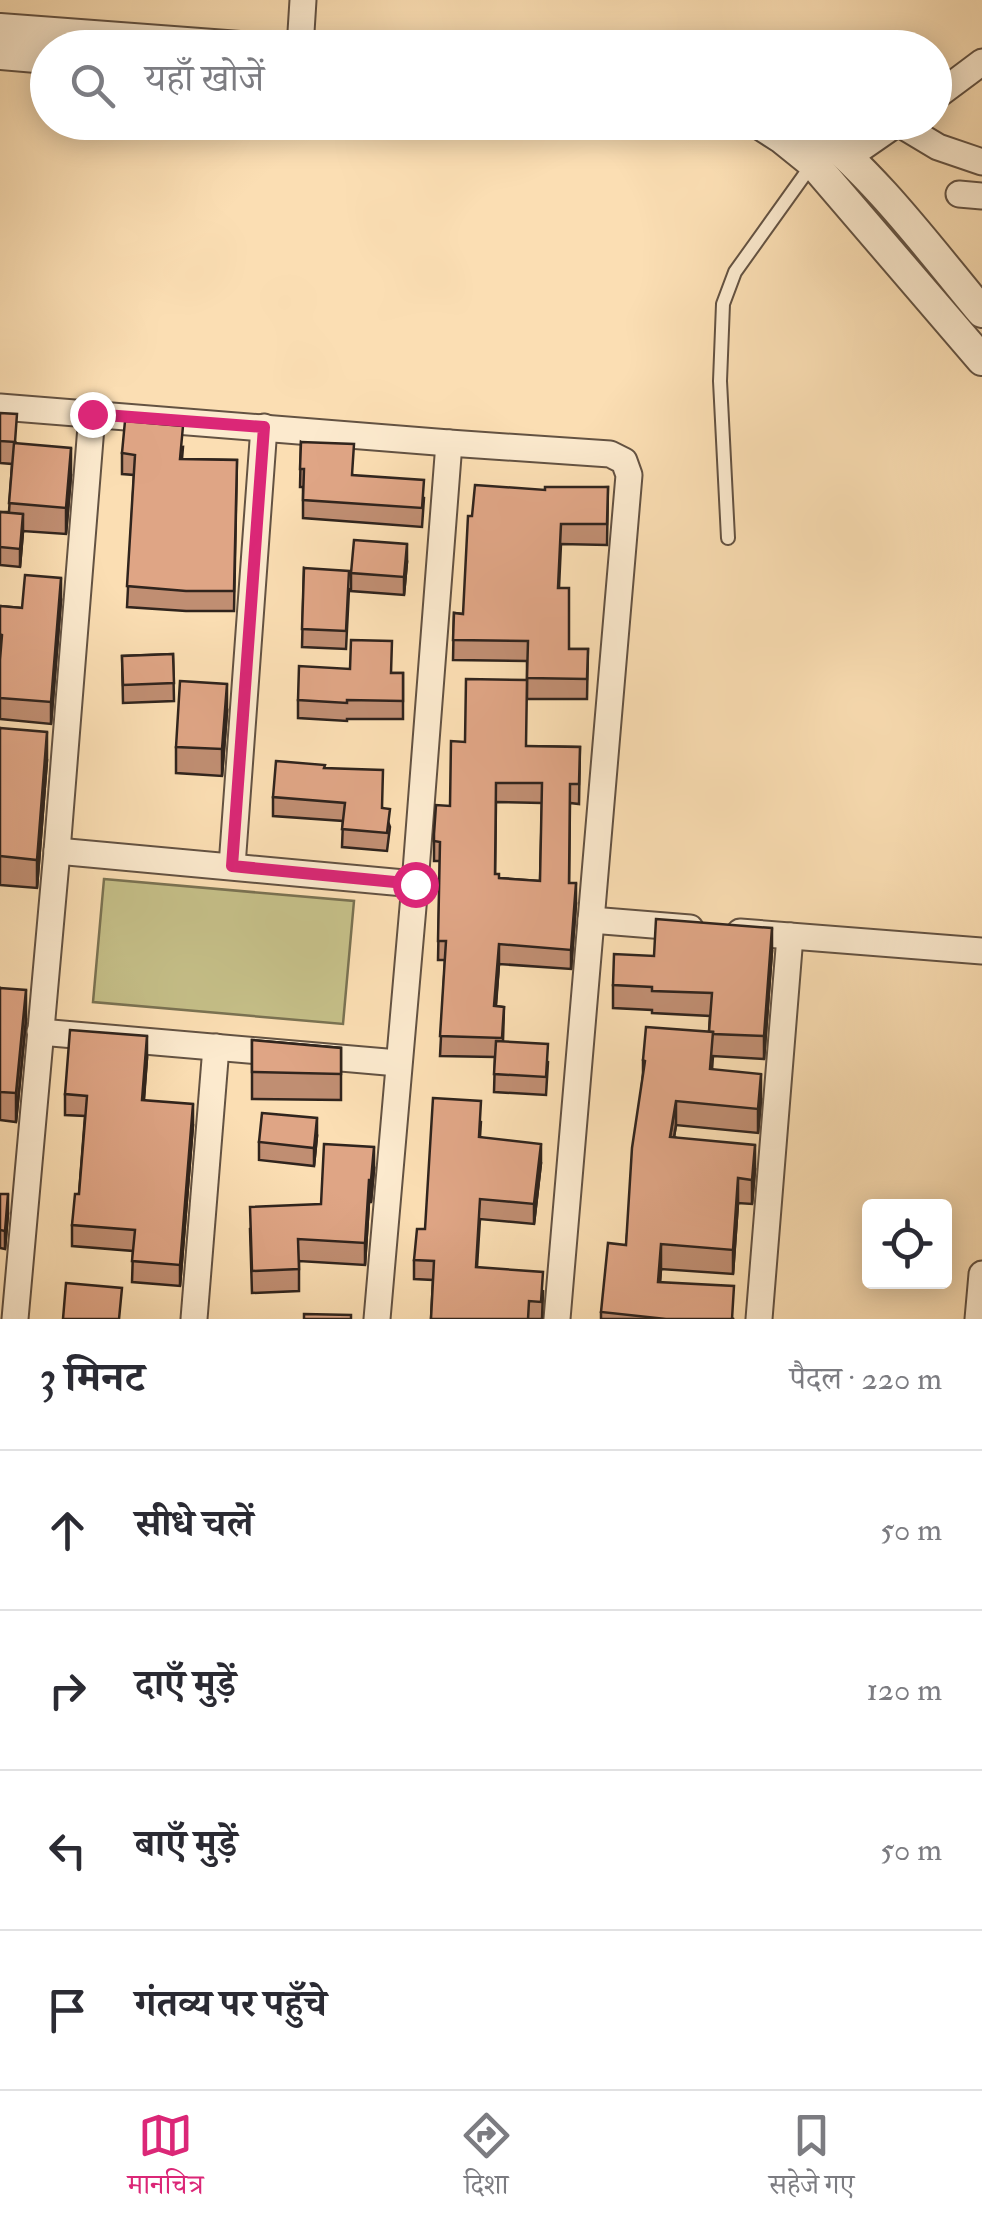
<!DOCTYPE html>
<html lang="hi">
<meta charset="utf-8">
<style>
body{margin:0;font-family:"IM FELL Double Pica","Noto Serif Devanagari",serif;background:#f7f7f7;color:#2b2b33}
.controls{position:absolute;right:30px;bottom:30px;display:grid;overflow:hidden;border-radius:10px;box-shadow:0 5px 25px #0003}
.controls button{width:90px;height:90px;display:grid;place-items:center;padding:0;border:0;border-bottom:2px solid #e1e1e2;background:#fff;color:#2b2b33;font:50px sans-serif}
.stop{position:absolute;width:30px;height:30px;margin:-22px;border:8px solid #db2777;border-radius:50%;background:#fff}
.stop.end{background:#db2777;border-color:#fff;box-shadow:0 2px 10px #0008}
.list{margin:0;padding:0;list-style:none}
h2{display:flex;justify-content:space-between;align-items:center;height:130px;margin:0;padding:0 40px;font-size:42px}
h2 small{font-size:32px;font-weight:400;color:#7c7c81}
.list li{display:grid;grid-template-columns:65px 1fr auto;gap:30px;align-items:center;box-sizing:border-box;height:160px;padding:0 40px;border-top:2px solid #e1e1e2}
.list b{display:block;font-size:38px;white-space:nowrap}
.list em{font-size:32px;font-style:normal;color:#7c7c81}
.icon{flex:none;width:55px;height:55px;fill:none;stroke:currentColor;stroke-width:2;stroke-linecap:round;stroke-linejoin:round}
.map{position:relative;flex:none;width:982px;height:1319px;overflow:hidden}
.search{position:absolute;background:#fff;box-shadow:0 5px 25px #0003;left:30px;right:30px;top:30px;height:110px;display:flex;align-items:center;gap:25px;box-sizing:border-box;padding:0 35px;border-radius:55px;color:#7c7c81;font-size:38px}
.sheet{height:770px;background:#fff}
nav{display:flex;justify-content:space-around;align-items:center;box-sizing:border-box;height:140px;border-top:2px solid #e1e1e2;background:#fff;font-size:28px;color:#7c7c81}
nav a{display:grid;justify-items:center;gap:5px}
nav .on{color:#db2777}
.map>svg:first-child{display:block}
.green{fill:#c5bf88;stroke:#7a7252;stroke-width:2.5}
.lines{fill:none;stroke-linecap:round;stroke-linejoin:round}
.service-casing{stroke:#635242;stroke-width:16}
.minor-casing{stroke:#635242;stroke-width:29}
.tertiary-casing{stroke:#635242;stroke-width:34}
.service{stroke:#fceace;stroke-width:12}
.minor{stroke:#fceace;stroke-width:25}
.tertiary{stroke:#fceace;stroke-width:30}
.wall{fill:#c08e72;stroke:#30241d;stroke-width:2.5;fill-rule:evenodd}
.shaded-wall{fill:#9c745d;stroke:#30241d;stroke-width:2.5}
.building{fill:#dfa585;stroke:#30241d;stroke-width:2.5;fill-rule:evenodd}
.route{stroke:#db2777;stroke-width:12}
</style>
<div class="map">
<svg width="982" height="1319" viewBox="0 0 982 1319">
<rect width="100%" height="100%" fill="#fbdeb3"/>
<filter id="stains"><feTurbulence type="fractalNoise" baseFrequency=".002" numOctaves="4"/><feColorMatrix values="0 0 0 0 .2 0 0 0 0 .09 0 0 0 0 .02 0 0 0 .5 -.17"/></filter>
<radialGradient id="worn" r=".72"><stop offset=".6" stop-color="#630" stop-opacity="0"/><stop offset="1" stop-color="#630" stop-opacity=".3"/></radialGradient>
<path class="green" d="M104,879L354,901L343,1024L93,1002Z"/>
<g class="lines">
<g class="service-casing">
<path id="service" d="M728,538L720,381L723,304L735,272L813,163"/>
</g>
<g class="minor-casing">
<g id="minor">
<path d="M300,48L303,0"/>
<path d="M934,98L982,62"/>
<path d="M898,123L938,147L982,162"/>
<path d="M847,158L899,122"/>
<path d="M959,194L982,196"/>
<path d="M0,407L449,443L610,454L624,461L629,475L557,1319"/>
<path d="M57,851L415,884"/>
<path d="M232,866L264,427"/>
<path d="M591,920L690,928"/>
<path d="M740,932L982,951"/>
<path d="M40,1032L398,1063"/>
<path d="M15,1319L57,851L92,414"/>
<path d="M194,1319L216,1047"/>
<path d="M377,1319L415,884L449,443"/>
<path d="M759,1319L790,936"/>
<path d="M978,1319L982,1274"/>
</g>
</g>
<g class="tertiary-casing">
<g id="tertiary">
<path d="M0,29L253,48"/>
<path d="M0,54L48,58"/>
<path d="M757,122L782,138L813,163L982,360"/>
<path d="M807,122C875,175 927,246 982,312"/>
</g>
</g>
<use href="#service" class="service"/>
<use href="#minor" class="minor"/>
<use href="#tertiary" class="tertiary"/>
</g>
<g class="wall">
<path d="M0,413L16,443L71,475L66,534L23,531L20,567L0,565V512H9L12,464L0,463Z"/>
<path d="M301,442L353,475L424,498L422,527L303,518V487H300Z"/>
<path d="M183,447L182,459L237,460L234,611H186L127,607L134,475L122,474V453Z"/>
<path d="M608,487L607,545L561,544L559,588L569,649H588L587,699H527V661L453,660L454,613L463,614L545,490Z"/>
<path d="M407,562L404,595L351,591V573Z"/>
<path d="M304,568L349,589L346,649L302,647Z"/>
<path d="M61,600L51,724L0,719V606L22,608Z"/>
<path d="M173,654L174,701L123,703L122,656Z"/>
<path d="M392,673H403V719H347V721L298,718V700Z"/>
<path d="M227,711L222,776L176,773V747Z"/>
<path d="M0,728L47,760L37,888L0,885Z"/>
<path d="M526,746L580,747L579,804L570,803L569,883L576,903L571,969L499,964L496,1006L504,1007L503,1042L548,1062L546,1095L494,1092L495,1057L440,1056L445,960H438L440,861H434V834L450,806ZM496,802L542,803L540,881L499,878L495,874Z"/>
<path d="M324,768L383,808L390,827L387,851L342,847L343,821L273,816V797Z"/>
<path d="M772,951L764,1059L713,1056L712,1070L761,1099L758,1133L676,1125L674,1137L755,1169L752,1204L738,1203L733,1274L661,1269L660,1282L734,1319H601V1312L626,1245L643,1074V1060L709,1032L710,1016L652,1013V1010L613,1008V985L654,956Z"/>
<path d="M0,988L26,1019L16,1122L0,1120Z"/>
<path d="M252,1040L341,1048V1100L252,1099Z"/>
<path d="M147,1058L144,1100L193,1125L180,1286L132,1282L133,1251L72,1246V1225L79,1194L85,1116L65,1115V1094Z"/>
<path d="M481,1121L480,1137L541,1163L534,1224L480,1219L477,1267L543,1291L542,1319H431L433,1280L414,1279V1260L425,1229Z"/>
<path d="M317,1136L314,1166L259,1160V1142Z"/>
<path d="M374,1169L371,1202H369L365,1265L299,1261V1291L252,1293L250,1229L321,1204Z"/>
<path d="M0,1194L8,1213L5,1249L0,1248Z"/>
</g>
<g class="shaded-wall">
<path d="M71,448V475L66,534V508Z"/>
<path d="M23,514V532L20,567V549Z"/>
<path d="M407,544V562L404,595V577Z"/>
<path d="M61,578V600L51,724V702Z"/>
<path d="M227,684V711L222,776V749Z"/>
<path d="M47,732V760L37,888V860Z"/>
<path d="M576,883V903L571,969V950Z"/>
<path d="M772,928V951L764,1059V1036Z"/>
<path d="M499,944V964L494,1026V1006Z"/>
<path d="M26,990V1019L16,1122V1093Z"/>
<path d="M147,1036V1058L142,1121V1100Z"/>
<path d="M761,1074V1099L758,1133V1109Z"/>
<path d="M676,1101V1125L670,1161V1137Z"/>
<path d="M193,1104V1125L180,1286V1265Z"/>
<path d="M317,1118V1136L314,1166V1148Z"/>
<path d="M541,1144V1163L534,1224V1204Z"/>
<path d="M755,1145V1169L752,1204V1180Z"/>
<path d="M374,1147V1169L371,1202V1180Z"/>
<path d="M738,1178V1203L733,1274V1250Z"/>
<path d="M369,1180V1202L365,1265V1243Z"/>
<path d="M8,1194V1213L5,1249V1231Z"/>
<path d="M661,1244V1269L658,1307V1282Z"/>
</g>
<g class="building">
<path d="M0,413L17,414L15,442L0,441Z"/>
<path d="M125,421L183,426L180,459L237,460L234,591H186L127,586L135,455L122,453Z"/>
<path d="M301,442L354,444L352,475L424,480L422,508L303,500L304,469H300Z"/>
<path d="M14,443L71,448L66,508L9,503Z"/>
<path d="M475,485L545,490V487H608L607,524H561L558,588H569V649H588L587,679L527,678L528,641L453,640L454,613L463,614L468,516H472Z"/>
<path d="M0,512L23,514L20,549L0,547Z"/>
<path d="M354,540L407,544L404,577L351,573Z"/>
<path d="M304,568L349,571L346,631L302,629Z"/>
<path d="M25,575L61,578L51,702L0,698V660L2,635L0,634V606L22,608Z"/>
<path d="M351,640L392,641L391,673H403V701L347,700V703L298,700L299,666L350,669Z"/>
<path d="M173,654L174,683L123,685L122,656Z"/>
<path d="M466,679L527,680L526,746L580,747L579,784H570L569,883H576L571,950L499,944L494,1006L504,1007L502,1038L440,1036L446,941H438L440,842L434,841V834L436,805L450,806L451,741L465,742ZM496,783H542L540,881L499,878V874H495Z"/>
<path d="M180,681L227,684L222,749L176,747Z"/>
<path d="M0,728L47,732L37,860L0,856Z"/>
<path d="M276,761L325,765L324,768L383,770L382,808L390,809L387,833L342,829L345,803L273,797Z"/>
<path d="M656,919L772,928L764,1036L713,1034V1032H709L712,993L652,991V987L613,985L614,954L654,956Z"/>
<path d="M0,988L26,990L16,1093L0,1092Z"/>
<path d="M646,1027L713,1032L710,1069L761,1074L758,1109L676,1101L670,1137L755,1145L752,1180L738,1178L733,1250L661,1244L658,1282L734,1286L732,1319H666L601,1312L608,1243L626,1245L632,1148L645,1061L643,1060Z"/>
<path d="M70,1030L147,1036L142,1100L193,1104L180,1265L132,1261L135,1230L72,1225L75,1194H79L87,1096L65,1094Z"/>
<path d="M252,1040L341,1048V1074L252,1072Z"/>
<path d="M496,1041L548,1044L546,1077L494,1074Z"/>
<path d="M433,1098L481,1101L479,1137L541,1144L534,1204L480,1199L476,1267L543,1272L541,1302L529,1301L528,1319H431L434,1261L414,1260L417,1229H425Z"/>
<path d="M262,1113L317,1118L314,1148L259,1142Z"/>
<path d="M324,1144L374,1147L371,1180H369L365,1243L298,1239L299,1269L252,1271L250,1207L321,1204Z"/>
<path d="M0,1194H8L5,1231L0,1230Z"/>
<path d="M66,1283L122,1288L119,1319H63Z"/>
<path d="M304,1314L351,1315V1319H304Z"/>
</g>
<g class="lines">
<path class="route" d="M92,414L264,427L232,866L415,884"/>
</g>
<rect width="100%" height="100%" filter="url(#stains)"/>
<rect width="100%" height="100%" fill="url(#worn)"/>
</svg>
<div class="controls">
<button><svg class="icon" aria-label="locate" viewBox="0 0 24 24"><circle cx="12" cy="12" r="6"/><path d="M12 2v4M12 18v4M2 12h4M18 12h4"/></svg></button>
</div>
<div class="stop" style="left:415px;top:884px"></div>
<div class="stop end" style="left:92px;top:414px"></div>
<div class="search"><svg class="icon" aria-label="search" viewBox="0 0 24 24"><circle cx="10" cy="10" r="6"/><path d="M15 15l6 6"/></svg>यहाँ खोजें</div>
</div>
<section class="sheet">
<h2>3 मिनट<small>पैदल · 220 m</small></h2>
<ul class="list">
<li><svg class="icon" aria-label="ahead" viewBox="0 0 24 24"><path d="M12 20V5M6 11l6-6 6 6"/></svg><div><b>सीधे चलें</b></div><em>50 m</em></li>
<li><svg class="icon" aria-label="right" viewBox="0 0 24 24"><path d="M7 20v-9h11M14 6l5 5-5 5"/></svg><div><b>दाएँ मुड़ें</b></div><em>120 m</em></li>
<li><svg class="icon" aria-label="left" viewBox="0 0 24 24"><path d="M17 20v-9H6M10 6l-5 5 5 5"/></svg><div><b>बाएँ मुड़ें</b></div><em>50 m</em></li>
<li><svg class="icon" aria-label="arrive" viewBox="0 0 24 24"><path d="M6 21V4h12l-3 4 3 4H6"/></svg><div><b>गंतव्य पर पहुँचे</b></div></li>
</ul>
</section>
<nav>
<a class="on"><svg class="icon" aria-label="map" viewBox="0 0 24 24"><path d="M3 6l6-2 6 2 6-2v14l-6 2-6-2-6 2zM9 4v14M15 6v14"/></svg>मानचित्र</a>
<a><svg class="icon" aria-label="directions" viewBox="0 0 24 24"><path d="M12 3l9 9-9 9-9-9zM9 14v-3h6M13 9l2 2-2 2"/></svg>दिशा</a>
<a><svg class="icon" aria-label="saved" viewBox="0 0 24 24"><path d="M7 4h10v16l-5-4-5 4z"/></svg>सहेजे गए</a>
</nav>
